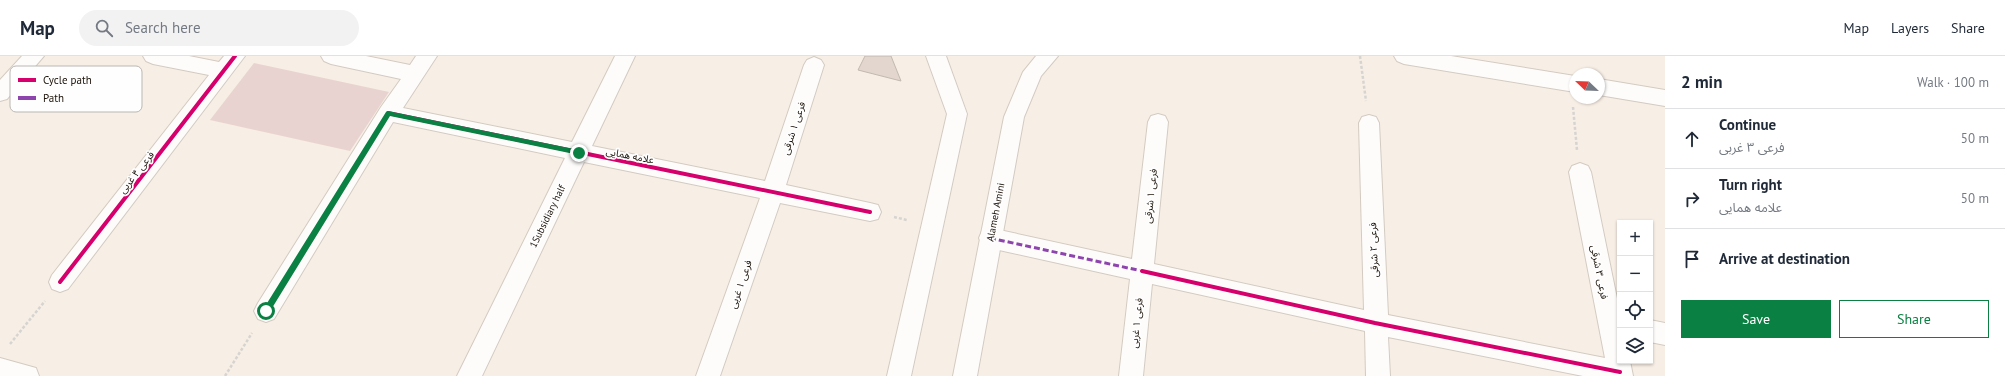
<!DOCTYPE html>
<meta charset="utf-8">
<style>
body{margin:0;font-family:"PT Sans","Noto Sans Arabic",sans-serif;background:#f2f2f3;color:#1f2937}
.controls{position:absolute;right:12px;bottom:12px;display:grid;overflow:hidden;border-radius:0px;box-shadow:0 1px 3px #0004}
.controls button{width:36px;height:36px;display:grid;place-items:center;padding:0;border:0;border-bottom:1px solid #e0e1e3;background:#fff;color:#1f2937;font:20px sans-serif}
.compass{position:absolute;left:1569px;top:12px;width:36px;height:36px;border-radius:50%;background:#fff;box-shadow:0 1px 3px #0004;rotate:293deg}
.stop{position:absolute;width:12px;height:12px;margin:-9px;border:3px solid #0b8043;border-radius:50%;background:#fff}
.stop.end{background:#0b8043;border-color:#fff;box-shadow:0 1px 4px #0008}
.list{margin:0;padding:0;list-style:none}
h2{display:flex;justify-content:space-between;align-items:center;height:52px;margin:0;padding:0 16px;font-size:17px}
h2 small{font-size:13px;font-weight:400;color:#747a83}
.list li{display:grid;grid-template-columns:26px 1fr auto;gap:12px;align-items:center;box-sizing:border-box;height:60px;padding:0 16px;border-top:1px solid #e0e1e3}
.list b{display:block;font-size:15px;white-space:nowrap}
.list p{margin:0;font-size:13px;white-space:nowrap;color:#747a83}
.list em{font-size:13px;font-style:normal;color:#747a83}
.actions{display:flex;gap:8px;padding:12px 16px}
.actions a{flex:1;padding:9px 0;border:1px solid #0b8043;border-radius:0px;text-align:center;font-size:14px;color:#0b8043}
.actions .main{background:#0b8043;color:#fff}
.icon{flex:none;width:22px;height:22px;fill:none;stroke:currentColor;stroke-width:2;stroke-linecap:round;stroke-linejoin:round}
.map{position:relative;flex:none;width:1665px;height:320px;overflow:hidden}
header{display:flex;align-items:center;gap:24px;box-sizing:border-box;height:56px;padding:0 20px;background:#fff;border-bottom:1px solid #e0e1e3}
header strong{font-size:19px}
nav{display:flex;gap:22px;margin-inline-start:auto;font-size:14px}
.search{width:280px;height:36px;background:#f2f2f3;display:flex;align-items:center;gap:10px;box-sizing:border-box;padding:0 14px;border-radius:22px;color:#747a83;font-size:15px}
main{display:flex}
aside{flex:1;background:#fff}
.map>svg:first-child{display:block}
.green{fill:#e9d3d0}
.building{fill:#e2d6ce;stroke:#c3b9b2}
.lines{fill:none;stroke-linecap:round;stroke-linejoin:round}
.street-casing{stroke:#d3cbc2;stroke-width:2}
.secondary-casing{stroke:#d3cbc2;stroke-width:2}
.path{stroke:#d6d4d1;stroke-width:2.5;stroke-dasharray:3 2;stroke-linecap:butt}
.street{fill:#fefcfb;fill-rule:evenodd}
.secondary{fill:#fefcfb;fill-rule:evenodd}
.quiet{stroke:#8e44ad;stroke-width:3;stroke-dasharray:6 3;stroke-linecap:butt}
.cycleway-casing{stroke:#fefefe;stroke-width:6}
.cycleway{stroke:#d6006c;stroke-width:4}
.route{fill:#0b8043}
.labels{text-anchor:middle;stroke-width:3.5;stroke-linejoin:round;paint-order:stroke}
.street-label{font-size:10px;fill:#1b1209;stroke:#fefefe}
.key{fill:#fefefe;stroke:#bab7b4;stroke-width:1}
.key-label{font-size:11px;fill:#1b1209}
</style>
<header>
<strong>Map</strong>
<div class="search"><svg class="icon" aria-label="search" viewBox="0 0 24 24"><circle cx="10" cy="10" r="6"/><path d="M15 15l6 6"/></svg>Search here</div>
<nav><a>Map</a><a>Layers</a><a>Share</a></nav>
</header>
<main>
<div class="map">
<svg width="1665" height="320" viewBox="0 0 1665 320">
<rect width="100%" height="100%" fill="#f7eee5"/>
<path class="green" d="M254,7L389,36L350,95L210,64Z"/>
<path class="building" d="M865,0H891L901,25L858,14Z"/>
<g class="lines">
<g class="street-casing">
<g id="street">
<path d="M22,0H44L7,43L0,45V24Z"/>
<path d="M143,0H189L219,6L224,0H245L68,233L60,236L52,233L49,226L52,219L209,19L153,8L146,5Z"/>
<path d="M321,0H366L410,9L416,0H437L403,52L572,86L615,0H635L592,90L765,125L804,9L807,4L814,1L821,4L824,9L786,129L870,147L878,149L881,156L878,163L870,165L780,147L720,320H696L760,142L584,106L482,320H457L565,102L393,66L274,263L266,266L258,263L254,255L258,247L381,51L401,23L331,8L324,5Z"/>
<path d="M1158,58L1165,60L1168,66L1154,208L1364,254L1359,67L1362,61L1369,59L1376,61L1379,67L1388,259L1605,302L1569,116L1572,110L1580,107L1588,110L1591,116L1620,257V305H1630L1633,320H1583L1388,281L1390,320H1366L1365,275L1152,228L1143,320H1119L1130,223L990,192L982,189L979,182L982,175L990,172L1132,203L1148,66L1151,60Z"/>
<path d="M1650,264L1665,267V289L1650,286Z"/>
</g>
</g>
<g class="secondary-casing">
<g id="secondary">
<path d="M926,0H946L967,58L911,320H887L947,58Z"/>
<path d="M1036,0H1058L1041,20L1024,61L977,320H953L1004,61L1023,16Z"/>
<path d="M1394,0H1451L1575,20V36L1404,8L1397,5Z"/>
<path d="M1599,23L1665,34V50L1599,39Z"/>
<path d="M0,302L36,312L39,320H0Z"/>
</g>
</g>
<g class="path">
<path d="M1360,0L1366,45"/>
<path d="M1573,51L1577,94"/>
<path d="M894,161L907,164"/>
<path d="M10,288L45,245"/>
<path d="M225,320L252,277"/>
</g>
<use href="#street" class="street"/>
<use href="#secondary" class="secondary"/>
<path class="quiet" d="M990,182L1142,215"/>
<g class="cycleway-casing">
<g id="cycleway">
<path d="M388,57L870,156"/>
<path d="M1142,215L1375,267L1620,316"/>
<path d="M60,226L235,0"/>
</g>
</g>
<use href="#cycleway" class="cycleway"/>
</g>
<path class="route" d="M388,55L579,94L582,97L579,99L390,60L269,257H264V252L386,56Z"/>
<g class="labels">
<g class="street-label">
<text transform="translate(793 72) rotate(-72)" y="4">فرعی ۱ شرقی</text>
<text transform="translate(630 99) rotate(11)" y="4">علامه همایی</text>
<text transform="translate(136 116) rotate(-52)" y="4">فرعی ۴ غربی</text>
<text transform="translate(1150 140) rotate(-84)" y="4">فرعی ۱ شرقی</text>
<text transform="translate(995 156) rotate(-79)" y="4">Alameh Amini</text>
<text transform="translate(547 160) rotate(-64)" y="4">1Subsidiary half</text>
<text transform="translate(1373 194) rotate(-92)" y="4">فرعی ۲ شرقی</text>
<text transform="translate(1600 216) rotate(79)" y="4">فرعی ۳ شرقی</text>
<text transform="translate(740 228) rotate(-71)" y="4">فرعی ۱ غربی</text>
<text transform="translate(1136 267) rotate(-84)" y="4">فرعی ۱ غربی</text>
</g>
</g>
<rect x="10" y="10" width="132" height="46" rx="6" class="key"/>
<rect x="18" y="22" width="18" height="4" fill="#d6006c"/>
<rect x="18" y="40" width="18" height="4" fill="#8e44ad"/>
<g class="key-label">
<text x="43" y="28">Cycle path</text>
<text x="43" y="46">Path</text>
</g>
</svg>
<div class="controls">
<button>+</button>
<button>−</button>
<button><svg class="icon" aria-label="locate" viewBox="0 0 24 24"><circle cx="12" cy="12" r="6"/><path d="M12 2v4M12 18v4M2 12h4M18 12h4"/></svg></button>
<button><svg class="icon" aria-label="layers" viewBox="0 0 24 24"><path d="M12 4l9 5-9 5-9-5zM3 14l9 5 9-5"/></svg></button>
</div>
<svg class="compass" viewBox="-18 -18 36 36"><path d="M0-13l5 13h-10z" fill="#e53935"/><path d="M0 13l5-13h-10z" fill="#747a83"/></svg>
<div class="stop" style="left:266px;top:255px"></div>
<div class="stop end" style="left:579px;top:97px"></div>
</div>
<aside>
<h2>2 min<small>Walk · 100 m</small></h2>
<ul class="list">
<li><svg class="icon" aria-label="ahead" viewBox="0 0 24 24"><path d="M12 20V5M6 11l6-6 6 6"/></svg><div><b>Continue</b><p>فرعی ۳ غربی</p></div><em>50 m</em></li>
<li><svg class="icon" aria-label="right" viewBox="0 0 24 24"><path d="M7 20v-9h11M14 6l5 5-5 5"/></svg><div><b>Turn right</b><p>علامه همایی</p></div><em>50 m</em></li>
<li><svg class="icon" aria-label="arrive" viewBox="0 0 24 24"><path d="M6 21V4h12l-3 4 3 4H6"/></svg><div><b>Arrive at destination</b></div></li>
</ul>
<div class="actions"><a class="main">Save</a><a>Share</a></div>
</aside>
</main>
